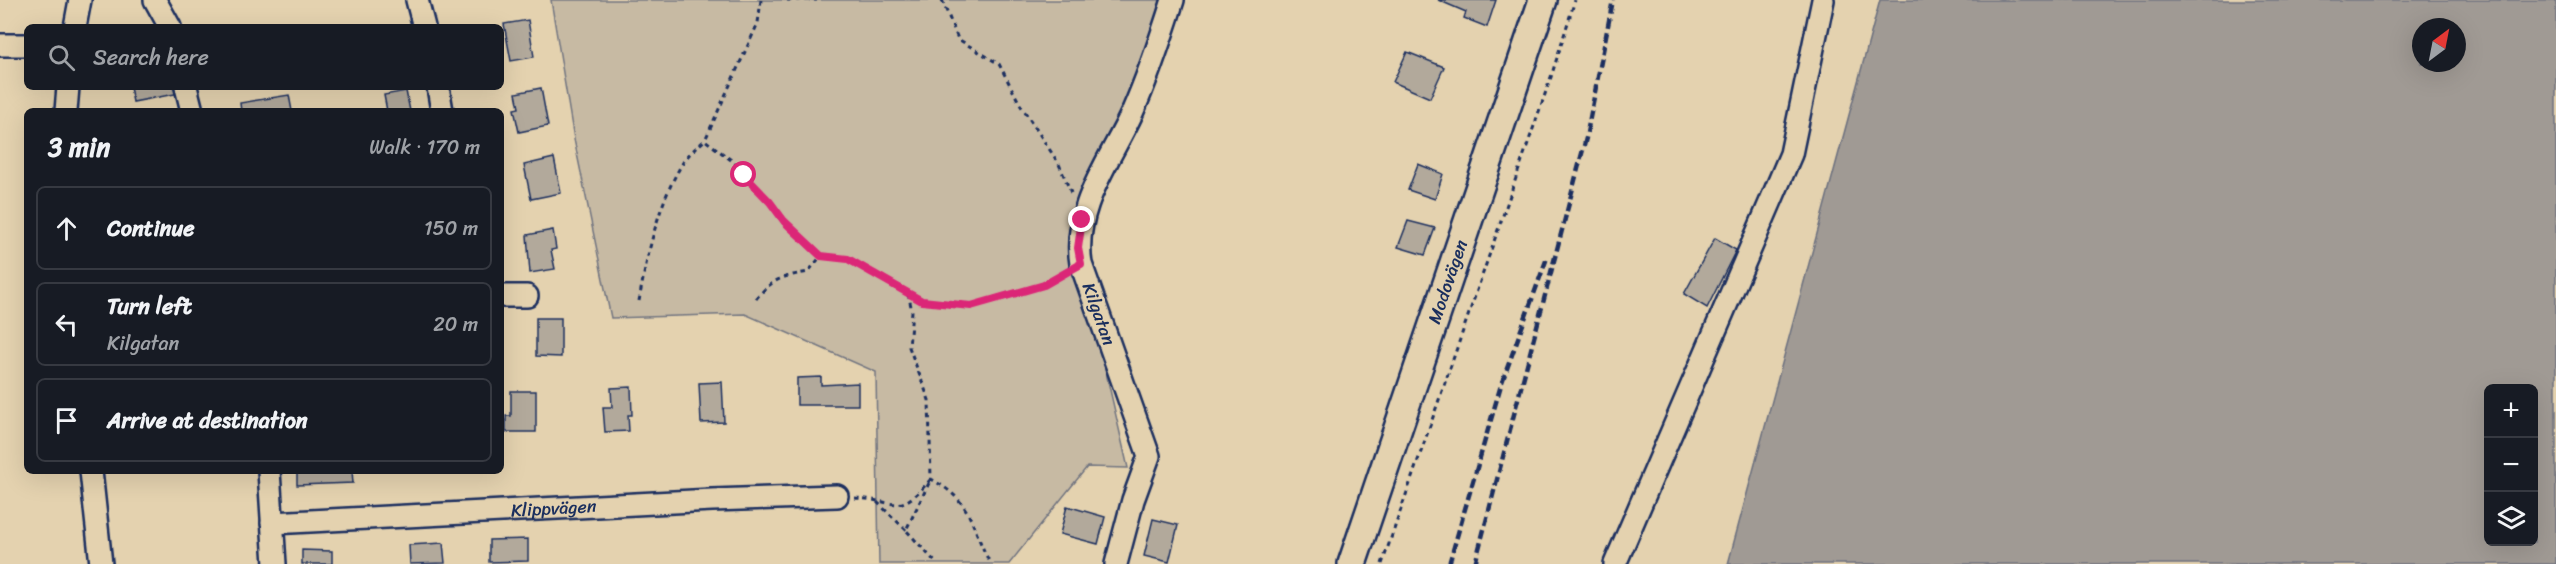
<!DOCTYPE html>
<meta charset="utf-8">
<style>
body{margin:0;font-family:Sriracha,sans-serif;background:#242831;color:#f1f3f6}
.controls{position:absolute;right:18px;bottom:18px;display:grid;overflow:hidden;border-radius:9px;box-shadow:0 6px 24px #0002}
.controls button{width:54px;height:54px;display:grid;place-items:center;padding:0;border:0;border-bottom:2px solid #363941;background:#171b24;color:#f1f3f6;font:30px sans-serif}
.compass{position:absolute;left:2412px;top:18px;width:54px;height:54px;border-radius:50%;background:#171b24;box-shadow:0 6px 24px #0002;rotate:32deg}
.stop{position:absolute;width:18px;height:18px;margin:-14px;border:4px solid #db2777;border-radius:50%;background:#fff}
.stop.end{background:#db2777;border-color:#fff;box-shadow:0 2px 6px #0008}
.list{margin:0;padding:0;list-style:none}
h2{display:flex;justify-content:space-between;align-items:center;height:78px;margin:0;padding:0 24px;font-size:26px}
h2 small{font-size:20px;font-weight:400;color:#9ea1a6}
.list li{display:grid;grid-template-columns:39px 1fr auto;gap:18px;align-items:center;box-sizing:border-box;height:84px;margin:0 12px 12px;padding:0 12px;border:2px solid #363941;border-radius:9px}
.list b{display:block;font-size:22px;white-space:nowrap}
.list p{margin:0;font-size:20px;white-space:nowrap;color:#9ea1a6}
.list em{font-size:20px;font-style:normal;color:#9ea1a6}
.icon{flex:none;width:33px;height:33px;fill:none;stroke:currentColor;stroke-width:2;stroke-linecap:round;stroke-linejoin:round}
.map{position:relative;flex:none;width:2556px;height:564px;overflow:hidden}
.search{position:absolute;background:#171b24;box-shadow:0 6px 24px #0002;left:24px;top:24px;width:480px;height:66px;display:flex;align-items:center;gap:15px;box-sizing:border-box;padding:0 21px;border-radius:9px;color:#9ea1a6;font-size:22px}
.panel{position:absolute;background:#171b24;box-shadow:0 6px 24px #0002;left:24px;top:108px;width:480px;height:366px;border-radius:9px}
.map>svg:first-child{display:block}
.green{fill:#c7baa3;stroke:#717480;stroke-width:1.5}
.water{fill:#a09a94;stroke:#6b6f7e;stroke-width:1.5;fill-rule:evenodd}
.building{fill:#b2a99b;stroke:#1b2f5e;stroke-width:1.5}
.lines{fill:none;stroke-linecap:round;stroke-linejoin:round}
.minor-casing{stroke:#1b2f5e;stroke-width:26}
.major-casing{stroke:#1b2f5e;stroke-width:32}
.path{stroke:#1b2f5e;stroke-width:3;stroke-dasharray:4.5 4.5;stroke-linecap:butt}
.minor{stroke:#e4d2af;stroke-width:21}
.major{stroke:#e4d2af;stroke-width:27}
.rail{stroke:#1b2f5e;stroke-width:4.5;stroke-dasharray:9 4.5;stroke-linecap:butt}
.route{stroke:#db2777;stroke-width:8}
.labels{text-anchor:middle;stroke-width:5;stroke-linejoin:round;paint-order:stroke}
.street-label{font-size:18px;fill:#1b2f5e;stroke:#e4d2af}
</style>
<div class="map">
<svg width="2556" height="564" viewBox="0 0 2556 564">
<rect width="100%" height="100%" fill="#e4d2af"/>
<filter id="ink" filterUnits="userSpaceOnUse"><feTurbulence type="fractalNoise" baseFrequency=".0167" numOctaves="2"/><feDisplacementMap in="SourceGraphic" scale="12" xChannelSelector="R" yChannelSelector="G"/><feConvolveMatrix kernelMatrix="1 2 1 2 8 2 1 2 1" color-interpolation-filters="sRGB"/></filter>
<g filter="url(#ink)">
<path class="green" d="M551,0H1171L1086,204L1081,264L1128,468L1087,467L1009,564H879L876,372L745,314L611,318L574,139Z"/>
<path class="water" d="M1880,0H2556V564H1728ZM2421,27H2457V63H2421ZM2488,388H2534V542H2488Z"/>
<g class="building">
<path d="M1438,0H1496L1487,27L1464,18L1466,12Z"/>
<path d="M528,20L534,57L511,61L504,24Z"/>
<path d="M1407,52L1444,67L1430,98L1393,82Z"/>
<path d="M130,87H174L175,94L133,102Z"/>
<path d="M541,88L548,126L519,132L514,109L519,108L516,93Z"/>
<path d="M406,91L410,111H387L384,95Z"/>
<path d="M289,95L292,111H241L240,103Z"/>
<path d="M554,158L561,193L531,199L524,165Z"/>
<path d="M1418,164L1443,174L1435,199L1408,190Z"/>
<path d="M1408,221L1435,228L1425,255L1398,247Z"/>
<path d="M553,230L556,249L551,250L555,269L530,273L527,235Z"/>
<path d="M1715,238L1736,250L1707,308L1684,294Z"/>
<path d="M536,318H561V357L536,356Z"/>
<path d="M821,377V385L858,383V405H797V378Z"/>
<path d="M722,382L724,422L701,423L699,383Z"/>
<path d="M631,387L632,415H628L629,431L605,432L603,407H612L611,388Z"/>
<path d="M511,391H536V432H506V416H511Z"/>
<path d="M297,471H352L353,483L297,485Z"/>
<path d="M1067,506L1105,517L1098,544L1060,534Z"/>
<path d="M1153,519L1178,525L1169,562L1144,556Z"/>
<path d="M528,539V561L489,562V540Z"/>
<path d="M443,543L445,563L410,564L409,545Z"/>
<path d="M302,550L332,551V564H302Z"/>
</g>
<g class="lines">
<g class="minor-casing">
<g id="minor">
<path d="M155,0L170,27"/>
<path d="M417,0L424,27"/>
<path d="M75,27L80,0"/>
<path d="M0,45H27"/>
<path d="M186,87L192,111"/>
<path d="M438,87L442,111"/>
<path d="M66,111L68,87"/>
<path d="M501,296H527"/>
<path d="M91,471L101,564"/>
<path d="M269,471L275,564"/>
<path id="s1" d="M272,523L712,500L837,496"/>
<path d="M1116,564L1133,500L1149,456L1081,264C1072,208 1110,161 1132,113C1148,77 1161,38 1173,0"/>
<path d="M1615,564L1791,154L1823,0"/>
</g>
</g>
<g class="major-casing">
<g id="major">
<path id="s2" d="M1352,564L1543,0"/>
</g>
</g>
<g class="path">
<path d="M761,0L758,23L705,140L735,163L770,202L784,221L821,256L848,259L922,301L971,306L1044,285L1064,274"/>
<path d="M787,0H817"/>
<path d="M942,0L958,39L999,64L1021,106L1059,164L1071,193"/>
<path d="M908,293L912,311L909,347L929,400L931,479C973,502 969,522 989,561"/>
<path d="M756,299C773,278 782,277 808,272L821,256"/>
<path d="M639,301C647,255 658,204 682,164C687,155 697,147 705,140"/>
<path d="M855,498C897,500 897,518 931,479L906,530L937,564"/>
<path d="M877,502L906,530"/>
<path d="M1382,564L1551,77L1575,0"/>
</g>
<use href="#minor" class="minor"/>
<use href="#major" class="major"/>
<g class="rail">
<path d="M1449,564L1501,385L1547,258"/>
<path d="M1475,564L1586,138L1613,0"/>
</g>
</g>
</g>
<g class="lines" filter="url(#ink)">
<path class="route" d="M744,175L770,202L784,221L821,256L848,259L922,301L971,306L1044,285L1081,264L1078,248L1082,220"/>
</g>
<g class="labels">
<g class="street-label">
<text dy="6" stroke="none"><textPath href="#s2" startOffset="298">Modovägen</textPath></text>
<text transform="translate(1099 314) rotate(70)" y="6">Kilgatan</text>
<text dy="6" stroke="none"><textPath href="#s1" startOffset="282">Klippvägen</textPath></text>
</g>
</g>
</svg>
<div class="controls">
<button>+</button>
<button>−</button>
<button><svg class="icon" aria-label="layers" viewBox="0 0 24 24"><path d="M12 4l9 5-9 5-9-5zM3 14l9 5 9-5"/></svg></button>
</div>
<svg class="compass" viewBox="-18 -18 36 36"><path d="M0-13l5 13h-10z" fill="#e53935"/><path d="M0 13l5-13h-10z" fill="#9ea1a6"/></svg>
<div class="stop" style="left:744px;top:175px"></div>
<div class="stop end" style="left:1082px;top:220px"></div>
<div class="search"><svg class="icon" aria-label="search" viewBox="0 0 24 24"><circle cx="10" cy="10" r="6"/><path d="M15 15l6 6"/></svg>Search here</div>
<section class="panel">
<h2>3 min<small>Walk · 170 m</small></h2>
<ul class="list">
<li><svg class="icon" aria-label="ahead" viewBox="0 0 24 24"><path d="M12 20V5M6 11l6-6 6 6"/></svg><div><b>Continue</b></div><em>150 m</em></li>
<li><svg class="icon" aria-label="left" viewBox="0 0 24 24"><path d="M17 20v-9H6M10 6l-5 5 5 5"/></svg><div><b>Turn left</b><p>Kilgatan</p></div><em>20 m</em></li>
<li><svg class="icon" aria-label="arrive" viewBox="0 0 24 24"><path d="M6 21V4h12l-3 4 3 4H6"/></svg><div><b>Arrive at destination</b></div></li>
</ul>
</section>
</div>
